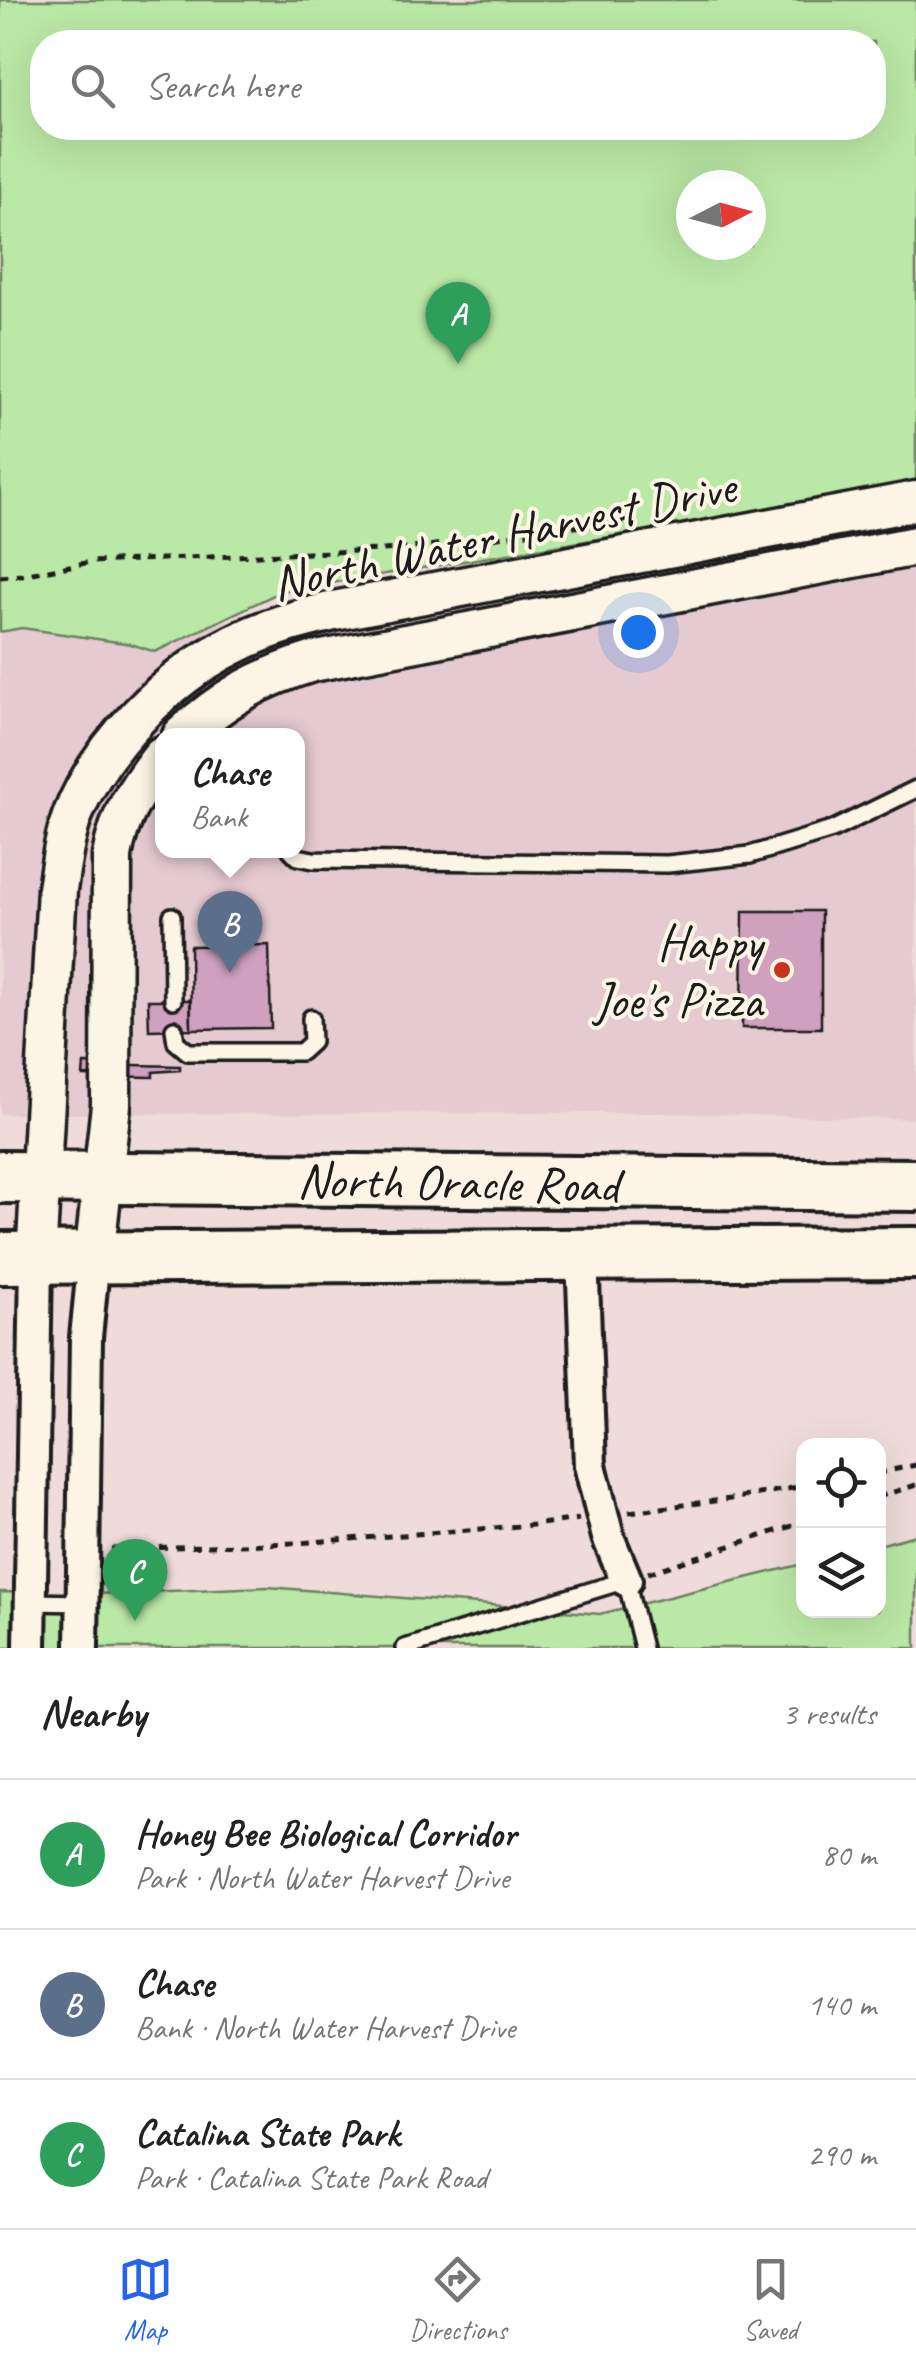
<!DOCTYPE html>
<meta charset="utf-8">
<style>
body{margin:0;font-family:Caveat,sans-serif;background:#f2f2f2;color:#222}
.controls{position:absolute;right:30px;bottom:30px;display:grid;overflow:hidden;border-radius:20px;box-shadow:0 10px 40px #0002}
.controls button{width:90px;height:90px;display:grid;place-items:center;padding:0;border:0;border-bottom:2px solid #e0e0e0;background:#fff;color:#222;font:50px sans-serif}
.compass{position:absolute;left:676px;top:170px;width:90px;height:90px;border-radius:50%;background:#fff;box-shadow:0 10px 40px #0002;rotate:84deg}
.you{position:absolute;left:638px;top:632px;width:35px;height:35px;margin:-25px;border:8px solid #fff;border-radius:50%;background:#1a73e8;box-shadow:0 0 0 15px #1a73e833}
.badge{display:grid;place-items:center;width:65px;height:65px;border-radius:50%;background:#2563eb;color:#fff;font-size:32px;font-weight:700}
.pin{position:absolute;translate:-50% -82px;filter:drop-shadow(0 2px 5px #0008)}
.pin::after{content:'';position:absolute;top:52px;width:35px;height:30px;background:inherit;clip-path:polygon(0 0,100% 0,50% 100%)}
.popup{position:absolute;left:155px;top:728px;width:150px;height:130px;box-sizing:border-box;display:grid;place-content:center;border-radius:20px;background:#fff;filter:drop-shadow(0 2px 8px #0005);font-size:32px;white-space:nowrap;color:#767676}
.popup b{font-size:38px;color:#222}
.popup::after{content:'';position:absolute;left:50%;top:100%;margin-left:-20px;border:20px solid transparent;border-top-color:#fff}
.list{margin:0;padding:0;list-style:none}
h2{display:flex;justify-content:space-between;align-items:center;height:130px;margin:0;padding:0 40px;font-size:42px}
h2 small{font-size:32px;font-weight:400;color:#767676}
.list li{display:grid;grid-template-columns:65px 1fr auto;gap:30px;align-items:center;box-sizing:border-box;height:150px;padding:0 40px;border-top:2px solid #e0e0e0}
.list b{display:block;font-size:38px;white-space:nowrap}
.list p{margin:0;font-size:32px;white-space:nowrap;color:#767676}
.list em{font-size:32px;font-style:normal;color:#767676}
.icon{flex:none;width:55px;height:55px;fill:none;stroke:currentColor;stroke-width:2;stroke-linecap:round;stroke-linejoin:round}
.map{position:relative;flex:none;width:916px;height:1648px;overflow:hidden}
.search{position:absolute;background:#fff;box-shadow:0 10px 40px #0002;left:30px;right:30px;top:30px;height:110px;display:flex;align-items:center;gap:25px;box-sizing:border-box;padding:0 35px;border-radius:40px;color:#767676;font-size:38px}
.sheet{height:580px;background:#fff}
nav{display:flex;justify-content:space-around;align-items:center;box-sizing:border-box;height:140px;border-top:2px solid #e0e0e0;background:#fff;font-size:28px;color:#767676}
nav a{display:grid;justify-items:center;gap:5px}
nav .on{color:#2563eb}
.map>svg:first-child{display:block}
.built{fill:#e6cad2;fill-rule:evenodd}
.green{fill:#bae8a6;stroke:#6b8261;stroke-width:2.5;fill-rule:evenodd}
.building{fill:#d0a0bf;stroke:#1c1c1c;stroke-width:2.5}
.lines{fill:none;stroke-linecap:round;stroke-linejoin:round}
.service-casing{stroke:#1c1c1c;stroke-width:22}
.minor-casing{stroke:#1c1c1c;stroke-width:38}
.tertiary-casing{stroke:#1c1c1c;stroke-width:45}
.trunk-casing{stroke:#1c1c1c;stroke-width:58}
.path{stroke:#1c1c1c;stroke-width:5;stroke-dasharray:8 8;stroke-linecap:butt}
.service{stroke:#fcf5e5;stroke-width:15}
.minor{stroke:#fcf5e5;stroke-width:30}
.tertiary{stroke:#fcf5e5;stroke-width:38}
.trunk{stroke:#fcf5e5;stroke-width:50}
.poi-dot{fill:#c8321e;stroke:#fcf5e5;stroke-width:4}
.labels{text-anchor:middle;stroke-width:8;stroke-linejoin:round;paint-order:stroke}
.street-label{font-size:50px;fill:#1c1c1c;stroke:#fcf5e5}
.poi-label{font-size:50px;fill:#1c1c1c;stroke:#fcf5e5;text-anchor:end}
</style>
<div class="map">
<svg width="916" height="1648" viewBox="0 0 916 1648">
<rect width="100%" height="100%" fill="#efdcda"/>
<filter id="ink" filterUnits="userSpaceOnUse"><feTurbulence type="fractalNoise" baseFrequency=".01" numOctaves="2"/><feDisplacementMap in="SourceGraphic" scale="20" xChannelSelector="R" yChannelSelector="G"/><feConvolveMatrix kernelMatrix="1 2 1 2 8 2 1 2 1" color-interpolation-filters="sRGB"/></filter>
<g filter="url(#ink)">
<path class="built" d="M916,554V1119L660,1113L0,1114V613L523,632ZM162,736H298V850H162Z"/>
<g class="green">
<path d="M0,0H916V483L823,502L282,591L155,652L131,644L22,628L0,632ZM42,42H874V128H42ZM691,185H751V245H691Z"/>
<path d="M916,1535V1648H0V1592L96,1594L268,1587L600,1614L803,1564L804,1610H878L879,1545Z"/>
</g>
<g class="building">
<path d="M743,911H821V1028H742Z"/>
<path d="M269,945L271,1028L191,1029L190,946Z"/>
<path d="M148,1000H190L191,1029L149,1030Z"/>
<path d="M84,1064L180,1066V1070L153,1072V1077L83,1076Z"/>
</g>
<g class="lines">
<g class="service-casing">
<g id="service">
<path d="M291,850L298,857L313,860L668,864L750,855L832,830L916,789"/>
<path d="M172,916L173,1000"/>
<path d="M174,1029L176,1042L188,1052H301L312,1042L311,1018"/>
<path d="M30,1602L82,1603"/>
<path d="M405,1648L626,1580L643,1648"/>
</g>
</g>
<g class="minor-casing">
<g id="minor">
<path d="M582,1255L590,1465L608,1537L626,1580"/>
<path d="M30,1648L36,1259"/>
<path d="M82,1648L86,1337L94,1258"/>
</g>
</g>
<g class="tertiary-casing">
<g id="tertiary">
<path d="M182,736C222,699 259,678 312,662L916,546"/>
<path d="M94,1258L111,1105L112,856C119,815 137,788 162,756"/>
<path d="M36,1259L57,889C61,864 64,838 73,814C100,746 168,677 233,645C265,628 299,619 334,611L916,501"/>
</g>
</g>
<g class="trunk-casing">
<g id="trunk">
<path d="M0,1177L916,1185"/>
<path d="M0,1258L916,1253"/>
</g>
</g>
<g class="path">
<path d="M0,577L22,575L91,562L404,549L637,519"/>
<path d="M878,1473L916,1465"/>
<path d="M878,1497L916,1485"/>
<path d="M629,1512L730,1499L804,1486"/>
<path d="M111,1549L298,1543L533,1525L579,1519"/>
<path d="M648,1573L804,1522"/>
</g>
<use href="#service" class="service"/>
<use href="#minor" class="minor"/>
<use href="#tertiary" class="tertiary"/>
<use href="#trunk" class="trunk"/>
</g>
</g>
<circle class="poi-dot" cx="782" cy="970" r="10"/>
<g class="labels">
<g class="street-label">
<text transform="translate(503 533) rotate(-12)" y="18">North Water Harvest Drive</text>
<text transform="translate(458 1181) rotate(1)" y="18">North Oracle Road</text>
</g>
<g class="poi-label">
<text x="762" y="959">Happy<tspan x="762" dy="58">Joe's Pizza</tspan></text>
</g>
</g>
</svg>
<div class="controls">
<button><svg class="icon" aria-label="locate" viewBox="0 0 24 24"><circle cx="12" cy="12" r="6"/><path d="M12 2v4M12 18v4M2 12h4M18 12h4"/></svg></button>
<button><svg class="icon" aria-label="layers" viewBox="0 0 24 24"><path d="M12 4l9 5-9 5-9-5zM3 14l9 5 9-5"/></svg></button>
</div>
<svg class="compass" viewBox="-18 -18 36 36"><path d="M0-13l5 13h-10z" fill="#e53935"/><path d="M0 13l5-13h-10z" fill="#767676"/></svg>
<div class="you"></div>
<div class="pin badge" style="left:458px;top:364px;background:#2e9e5b">A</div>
<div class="pin badge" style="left:230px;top:973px;background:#5c6f8a">B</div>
<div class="popup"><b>Chase</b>Bank</div>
<div class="pin badge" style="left:135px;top:1621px;background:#2e9e5b">C</div>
<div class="search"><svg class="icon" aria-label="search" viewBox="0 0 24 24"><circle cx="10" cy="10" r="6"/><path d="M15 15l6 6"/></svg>Search here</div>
</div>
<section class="sheet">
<h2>Nearby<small>3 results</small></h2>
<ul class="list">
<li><span class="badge" style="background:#2e9e5b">A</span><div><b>Honey Bee Biological Corridor</b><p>Park · North Water Harvest Drive</p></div><em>80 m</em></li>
<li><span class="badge" style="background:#5c6f8a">B</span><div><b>Chase</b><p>Bank · North Water Harvest Drive</p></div><em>140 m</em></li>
<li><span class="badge" style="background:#2e9e5b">C</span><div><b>Catalina State Park</b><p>Park · Catalina State Park Road</p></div><em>290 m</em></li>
</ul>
</section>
<nav>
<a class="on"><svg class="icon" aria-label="map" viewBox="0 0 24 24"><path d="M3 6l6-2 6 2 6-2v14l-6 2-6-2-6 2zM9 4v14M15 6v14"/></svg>Map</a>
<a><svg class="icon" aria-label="directions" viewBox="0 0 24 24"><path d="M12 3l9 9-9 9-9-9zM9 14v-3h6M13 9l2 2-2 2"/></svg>Directions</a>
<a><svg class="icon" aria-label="saved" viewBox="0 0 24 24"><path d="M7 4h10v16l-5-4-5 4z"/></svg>Saved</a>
</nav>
